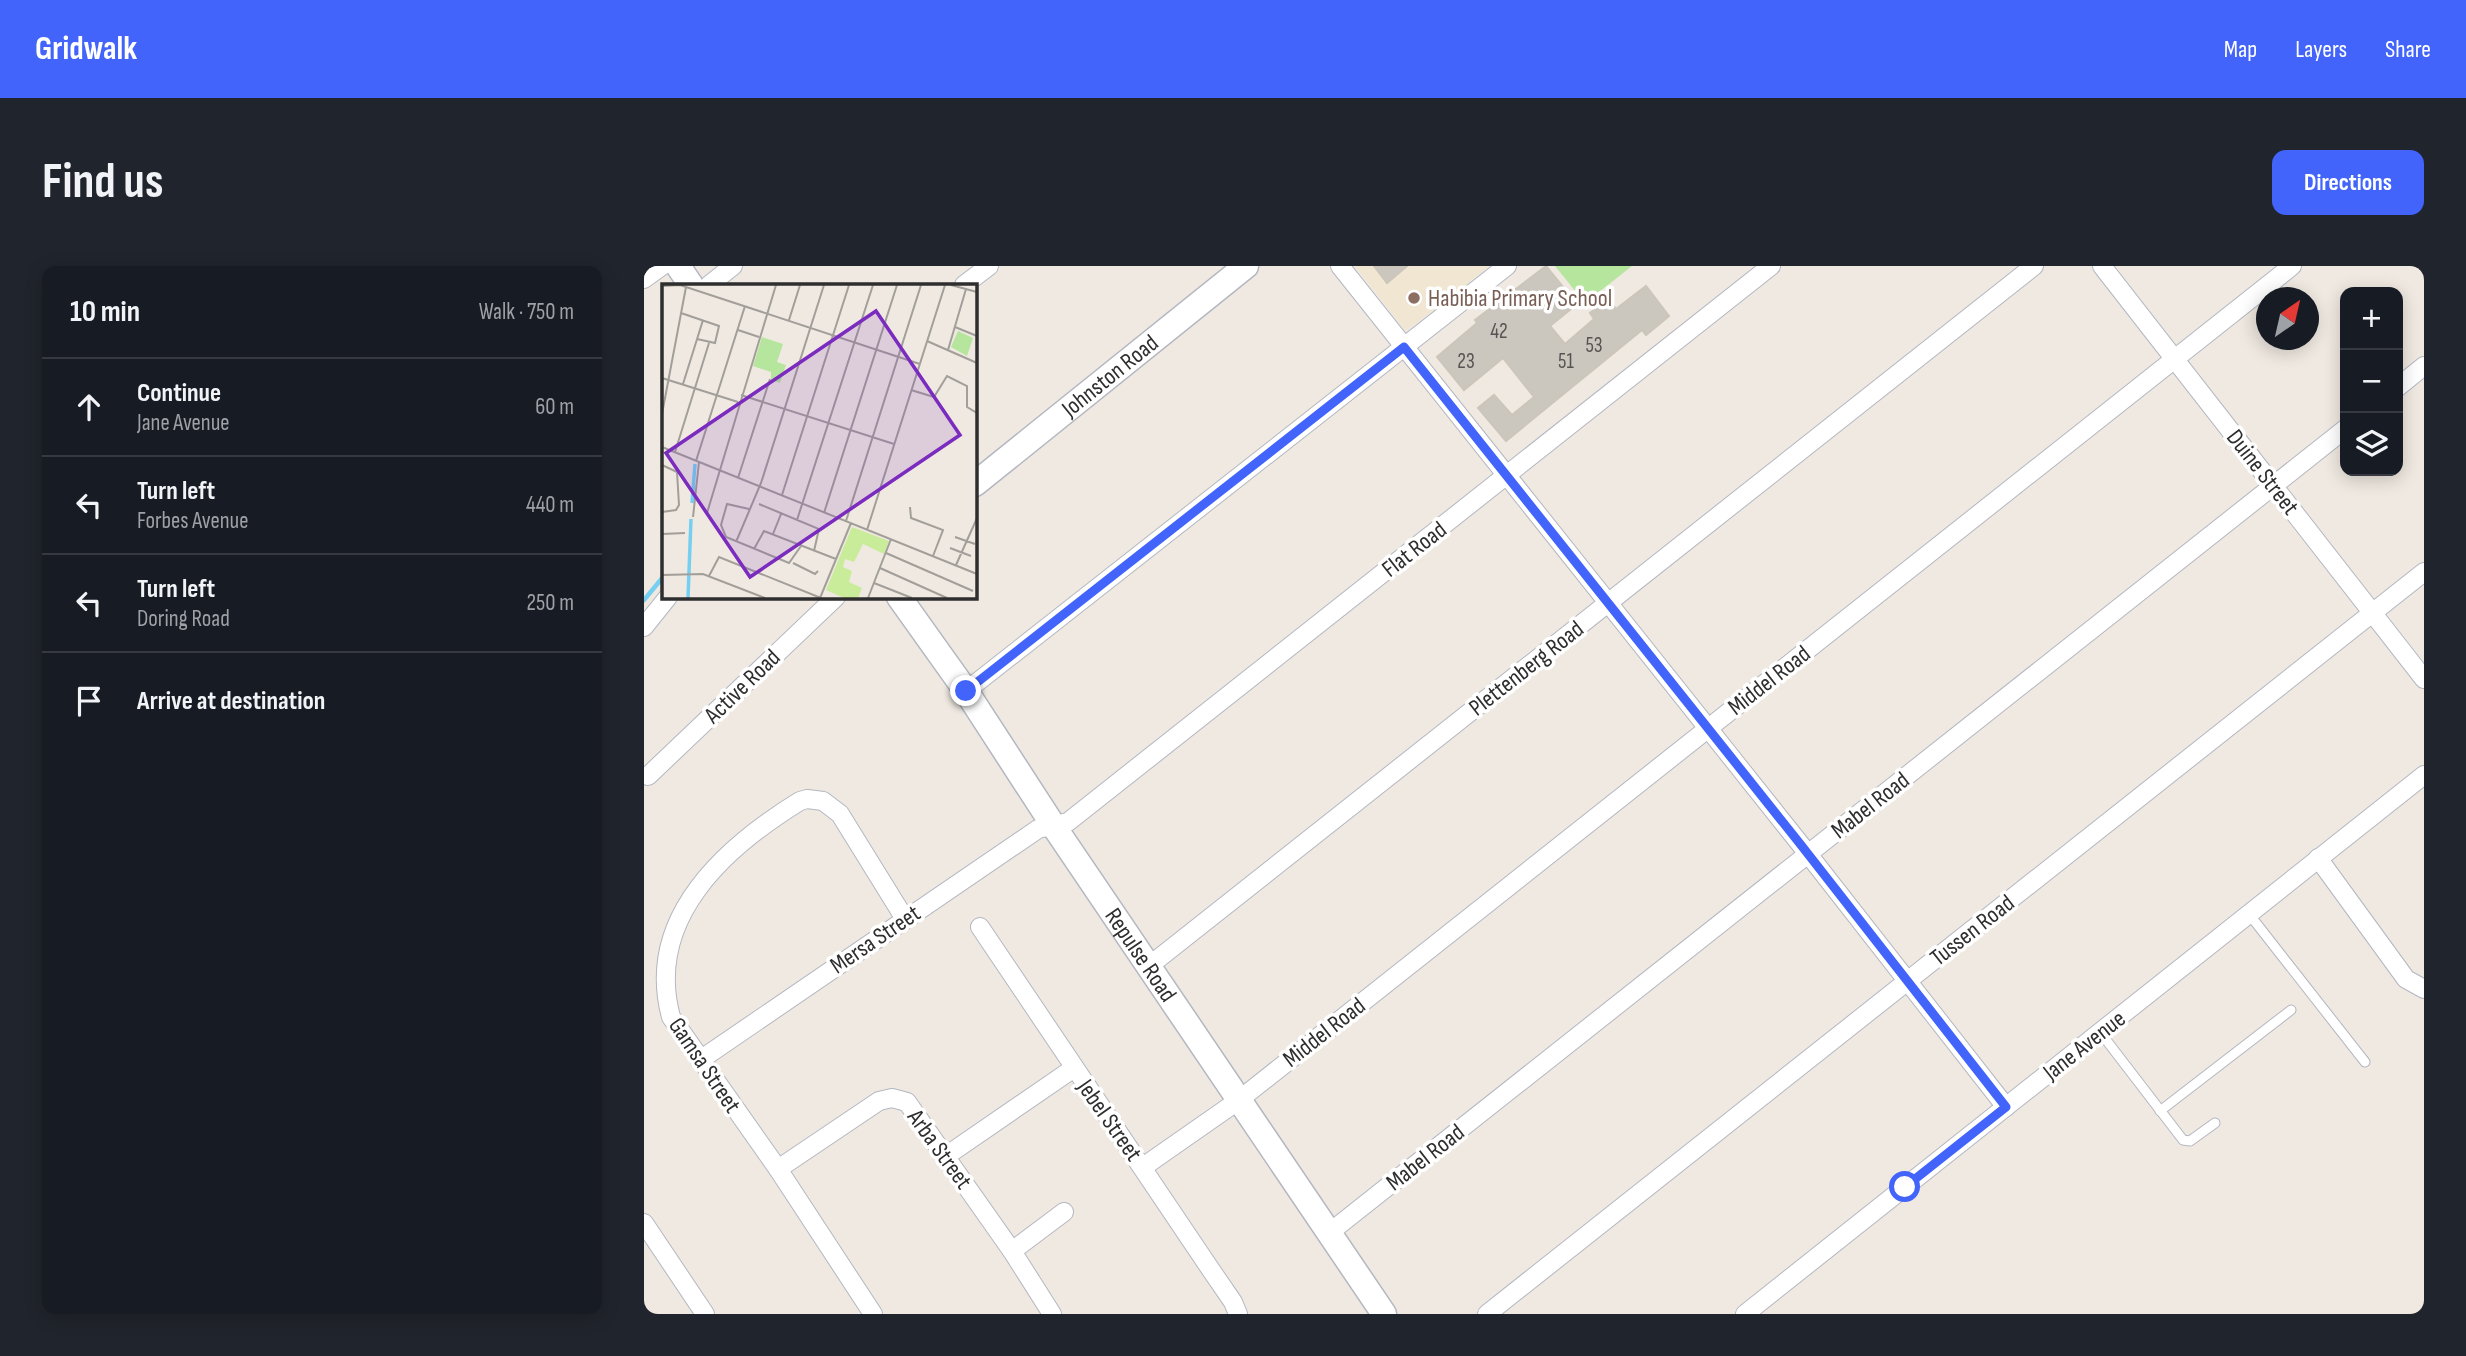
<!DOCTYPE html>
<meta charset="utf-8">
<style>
body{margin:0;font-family:"Sofia Sans Condensed",sans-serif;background:#20242c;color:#f1f3f6}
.controls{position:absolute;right:21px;top:21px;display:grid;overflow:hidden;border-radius:14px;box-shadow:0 4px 18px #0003}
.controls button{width:63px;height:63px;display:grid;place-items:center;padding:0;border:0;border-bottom:2px solid #363941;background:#171b24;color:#f1f3f6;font:35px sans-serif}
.compass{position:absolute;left:1612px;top:21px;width:63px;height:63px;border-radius:50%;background:#171b24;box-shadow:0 4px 18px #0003;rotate:34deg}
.stop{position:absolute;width:21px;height:21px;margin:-16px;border:5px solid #4264fb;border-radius:50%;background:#fff}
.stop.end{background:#4264fb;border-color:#fff;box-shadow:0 2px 7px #0008}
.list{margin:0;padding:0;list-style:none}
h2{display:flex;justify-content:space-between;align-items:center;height:91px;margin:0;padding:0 28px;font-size:30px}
h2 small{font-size:23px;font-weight:400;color:#9ea1a6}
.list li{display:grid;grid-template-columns:46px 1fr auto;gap:21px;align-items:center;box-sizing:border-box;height:98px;padding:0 28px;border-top:2px solid #363941}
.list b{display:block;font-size:26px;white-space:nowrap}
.list p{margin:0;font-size:23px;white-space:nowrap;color:#9ea1a6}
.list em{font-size:23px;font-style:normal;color:#9ea1a6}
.icon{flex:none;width:38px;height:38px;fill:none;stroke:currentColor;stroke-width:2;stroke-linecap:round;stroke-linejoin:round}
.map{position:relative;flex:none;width:1780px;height:1048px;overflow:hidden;border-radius:14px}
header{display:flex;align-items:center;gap:42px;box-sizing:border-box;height:98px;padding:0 35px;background:#4264fb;color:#fff}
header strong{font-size:33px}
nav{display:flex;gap:38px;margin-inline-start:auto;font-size:24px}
.intro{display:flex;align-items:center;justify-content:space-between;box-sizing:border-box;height:168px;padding:0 42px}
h1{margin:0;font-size:49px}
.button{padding:18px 32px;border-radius:14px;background:#4264fb;color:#fff;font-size:24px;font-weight:700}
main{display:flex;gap:42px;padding:0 42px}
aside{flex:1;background:#171b24;border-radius:14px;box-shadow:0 4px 18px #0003}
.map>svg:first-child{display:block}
.education{fill:#f0e6d1}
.green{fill:#b6e59e}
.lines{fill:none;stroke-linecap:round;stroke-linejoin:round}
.stream{stroke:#75cff0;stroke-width:4.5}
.building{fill:#cbc7bf;stroke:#cbc5ba;stroke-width:2}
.lane-casing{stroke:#b4b7c1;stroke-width:11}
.street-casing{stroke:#b4b7c1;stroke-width:20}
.secondary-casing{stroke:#b4b7c1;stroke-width:27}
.lane{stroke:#fff;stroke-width:9}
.street{stroke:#fff;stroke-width:18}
.secondary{stroke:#fff;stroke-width:24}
.route{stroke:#4264fb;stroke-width:9}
.education-dot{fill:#8d6e63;stroke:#fff;stroke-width:2.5}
.labels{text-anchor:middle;stroke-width:7;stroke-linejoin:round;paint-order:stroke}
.number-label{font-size:21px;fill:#555452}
.education-label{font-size:24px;fill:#785e54;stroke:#fff;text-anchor:start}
.street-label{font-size:24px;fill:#2e2e2e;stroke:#fff}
.inset-river{fill:none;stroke:#75cff0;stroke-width:3.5}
.inset-road{fill:none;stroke:#a29e99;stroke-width:2}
.view{fill:#7b2cbf;fill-opacity:0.15;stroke:#7b2cbf;stroke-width:3.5}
.inset-edge{fill:none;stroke:#2e2e2e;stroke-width:3.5}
</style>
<header>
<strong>Gridwalk</strong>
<nav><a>Map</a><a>Layers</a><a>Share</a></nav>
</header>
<div class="intro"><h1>Find us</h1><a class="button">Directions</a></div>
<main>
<aside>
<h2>10 min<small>Walk · 750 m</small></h2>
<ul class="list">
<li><svg class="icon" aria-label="ahead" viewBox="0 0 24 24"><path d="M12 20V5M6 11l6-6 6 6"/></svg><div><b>Continue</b><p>Jane Avenue</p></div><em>60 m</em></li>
<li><svg class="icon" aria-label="left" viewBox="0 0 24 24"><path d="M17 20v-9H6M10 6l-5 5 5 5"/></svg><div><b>Turn left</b><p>Forbes Avenue</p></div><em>440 m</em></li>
<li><svg class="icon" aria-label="left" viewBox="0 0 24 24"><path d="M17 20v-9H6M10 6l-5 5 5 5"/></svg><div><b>Turn left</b><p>Doring Road</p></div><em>250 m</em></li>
<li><svg class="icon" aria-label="arrive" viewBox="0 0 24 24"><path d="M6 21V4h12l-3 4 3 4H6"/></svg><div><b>Arrive at destination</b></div></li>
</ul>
</aside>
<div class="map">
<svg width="1780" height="1048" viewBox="0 0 1780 1048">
<rect width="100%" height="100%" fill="#efe9e1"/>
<path class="education" d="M711,0H845L762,65Z"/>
<path class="green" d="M911,0H988L941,37Z"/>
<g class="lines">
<path class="stream" d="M0,334L19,311"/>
</g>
<g class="building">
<path d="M730,0H763L743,17Z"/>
<path d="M902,0L933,38L906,60L921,78L950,53L946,47L964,33L972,43L1002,20L1025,50L1002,69L998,64L862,175L834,142L850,129L868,149L890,131L859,92L820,124L793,91L833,57L831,54Z"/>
</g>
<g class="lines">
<g class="lane-casing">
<g id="lane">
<path d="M1605,648L1721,796"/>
<path d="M1456,766L1539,874L1546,875L1571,857"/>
<path d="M1516,845L1647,744"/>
</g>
</g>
<g class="street-casing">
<g id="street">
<path d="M696,0L1157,579L1362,841"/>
<path d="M1458,0L1780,413"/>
<path d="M0,13L18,0"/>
<path d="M65,19L89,0"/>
<path d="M320,19L345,0"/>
<path d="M1754,121L1780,100"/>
<path d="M0,361L24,331"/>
<path d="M322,425L863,0"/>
<path d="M4,510L192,331"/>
<path d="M1674,592L1762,713L1780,723"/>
<path d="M336,661L567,1004L589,1036L594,1048"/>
<path d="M505,700L1390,0"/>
<path d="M56,794L394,563L424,556L1127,0"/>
<path d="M302,890L430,802"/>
<path d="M499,901L595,834L1648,0"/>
<path d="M134,903L235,835L248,832L263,836L368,985L408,1048"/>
<path d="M0,957L61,1048"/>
<path d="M685,967L1701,163"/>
<path d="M368,985L420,946"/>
<path d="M229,1048L134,903L27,751C0,651 83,580 156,535L163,533L179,535L196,548L261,653"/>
<path d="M843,1048L1780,306"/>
<path d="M1101,1048L1780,509"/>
</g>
</g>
<g class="secondary-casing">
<g id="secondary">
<path d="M34,0L47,19"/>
<path id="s1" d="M331,218L602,0"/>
<path id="s2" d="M255,331L322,425L409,559L740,1048"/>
</g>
</g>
<use href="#lane" class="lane"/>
<use href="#street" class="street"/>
<use href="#secondary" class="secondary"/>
</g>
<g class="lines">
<path class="route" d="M322,425L760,81L1157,579L1362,841L1261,921"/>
</g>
<circle class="education-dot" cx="770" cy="32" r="7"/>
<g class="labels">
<g class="number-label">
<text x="855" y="72">42</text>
<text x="950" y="86">53</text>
<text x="822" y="102">23</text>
<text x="922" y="102">51</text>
</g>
<g class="education-label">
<text x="784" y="40">Habibia Primary School</text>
</g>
<g class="street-label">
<text dy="8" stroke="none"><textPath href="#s1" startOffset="173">Johnston Road</textPath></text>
<text transform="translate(1619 206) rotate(52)" y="8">Duine Street</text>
<text transform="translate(770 283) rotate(-38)" y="8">Flat Road</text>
<text transform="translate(882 402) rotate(-38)" y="8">Plettenberg Road</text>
<text transform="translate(1125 414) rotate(-38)" y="8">Middel Road</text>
<text transform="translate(98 420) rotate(-44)" y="8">Active Road</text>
<text transform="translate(1226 539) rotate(-38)" y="8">Mabel Road</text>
<text transform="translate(1328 664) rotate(-38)" y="8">Tussen Road</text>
<text transform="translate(231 673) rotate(-34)" y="8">Mersa Street</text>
<text dy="8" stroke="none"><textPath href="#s2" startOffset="432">Repulse Road</textPath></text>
<text transform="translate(680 766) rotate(-38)" y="8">Middel Road</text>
<text transform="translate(1440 779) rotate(-38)" y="8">Jane Avenue</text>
<text transform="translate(61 799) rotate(56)" y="8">Gamsa Street</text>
<text transform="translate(466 854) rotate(55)" y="8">Jebel Street</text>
<text transform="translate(296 883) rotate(54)" y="8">Arba Street</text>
<text transform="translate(781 891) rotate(-38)" y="8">Mabel Road</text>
</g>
</g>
<g transform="translate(18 18)">
<rect width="315" height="315" fill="#efe9e1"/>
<path d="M296,47L311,54L305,72L289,63ZM100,53L121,60L115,78L124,81L118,99L109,96V88L91,82Z" fill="#b6e59e"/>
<path d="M190,243L227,257L222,270L201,260L192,278L183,275L181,283L190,287L187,298L200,304L196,314H182L164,306Z" fill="#c9ec9a"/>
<path class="inset-river" d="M30,219L33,180M26,314L29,235"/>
<path class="inset-road" d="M289,1L315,8M0,2L18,1L258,80M19,29L57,42L53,59L35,55M127,36L138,1M293,43L315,52M76,46L97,53M265,57L315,79M286,66L304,5M0,94L76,118M21,100L41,36M249,106L272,113L285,92L305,102V123L315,129M79,111L232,160M0,130L24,3M0,163L315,290M13,168L47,59M34,177L83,22M0,181L15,188L17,221L14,226L0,228M76,194L108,95M120,211L187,1M97,220L157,245L152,267M248,223L249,234L281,246L271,272M87,225L65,220L59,241L64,253L127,279L139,262M45,229L114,1M162,229L235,1M31,233L37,178M135,236L211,1M184,237L259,1M205,246L283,1M0,250L23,249M111,250L119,230M293,253L313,260M74,258L99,199L162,1M288,264L309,272M92,265L102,247L174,275M224,269L311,307M131,279L153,290L156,287M294,281L315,234M218,284L285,314M0,291L41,290L103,314M47,292L57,273L159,314M212,299L250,314M158,314L189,239M206,314L229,255"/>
<path class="view" d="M214,27L298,151L88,293L4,169Z"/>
<rect width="315" height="315" class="inset-edge"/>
</g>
</svg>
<div class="controls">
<button>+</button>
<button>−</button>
<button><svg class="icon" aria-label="layers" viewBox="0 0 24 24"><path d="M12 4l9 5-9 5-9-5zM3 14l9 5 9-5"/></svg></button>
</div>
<svg class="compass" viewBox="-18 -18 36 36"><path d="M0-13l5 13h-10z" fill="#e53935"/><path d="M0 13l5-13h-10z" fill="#9ea1a6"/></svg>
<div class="stop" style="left:1261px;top:921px"></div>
<div class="stop end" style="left:322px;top:425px"></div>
</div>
</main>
